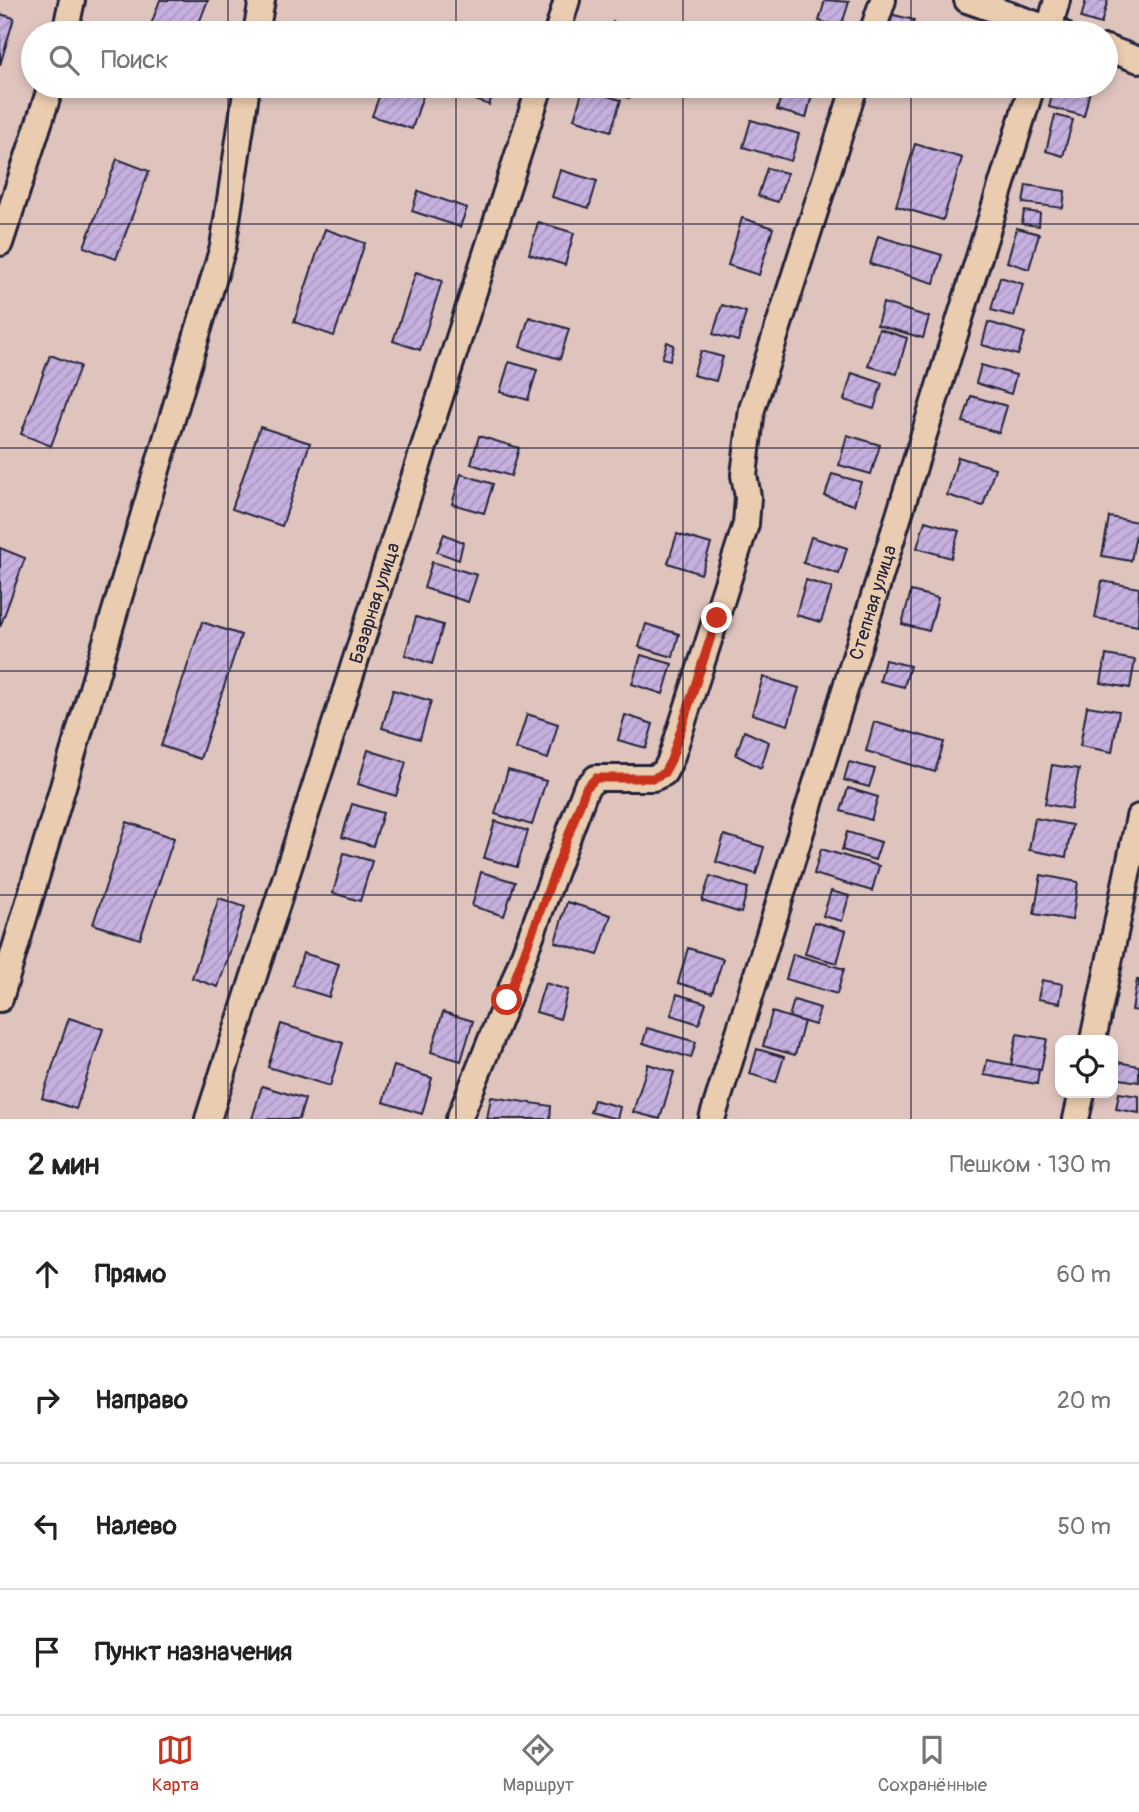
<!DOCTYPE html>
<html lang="ru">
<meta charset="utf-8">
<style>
body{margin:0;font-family:Pangolin,sans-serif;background:#f6f6f6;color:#222}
.controls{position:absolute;right:21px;bottom:21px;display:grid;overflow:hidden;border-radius:14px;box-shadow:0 4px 10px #0003}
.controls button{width:63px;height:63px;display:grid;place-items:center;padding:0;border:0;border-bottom:2px solid #e0e0e0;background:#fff;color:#222;font:35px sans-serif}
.stop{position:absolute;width:21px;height:21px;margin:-16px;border:5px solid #c8321e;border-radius:50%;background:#fff}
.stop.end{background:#c8321e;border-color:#fff;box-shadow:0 2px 7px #0008}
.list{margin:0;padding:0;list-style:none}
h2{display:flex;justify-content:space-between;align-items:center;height:91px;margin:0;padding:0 28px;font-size:30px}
h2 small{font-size:23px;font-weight:400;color:#767676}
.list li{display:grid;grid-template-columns:46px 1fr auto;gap:21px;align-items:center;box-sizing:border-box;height:126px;padding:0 28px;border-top:2px solid #e0e0e0}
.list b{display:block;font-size:26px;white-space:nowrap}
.list em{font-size:23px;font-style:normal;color:#767676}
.icon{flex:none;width:38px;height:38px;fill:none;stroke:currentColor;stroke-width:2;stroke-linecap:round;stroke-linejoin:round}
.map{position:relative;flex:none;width:1139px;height:1119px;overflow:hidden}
.search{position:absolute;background:#fff;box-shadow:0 4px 10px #0003;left:21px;right:21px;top:21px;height:77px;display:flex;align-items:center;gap:18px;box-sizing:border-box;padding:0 24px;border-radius:38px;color:#767676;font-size:26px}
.sheet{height:595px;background:#fff}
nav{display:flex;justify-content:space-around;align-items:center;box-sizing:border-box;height:98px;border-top:2px solid #e0e0e0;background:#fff;font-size:19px;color:#767676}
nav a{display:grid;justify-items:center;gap:4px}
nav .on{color:#c8321e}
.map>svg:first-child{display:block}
.building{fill:url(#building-hatch);stroke:#22223b;stroke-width:2}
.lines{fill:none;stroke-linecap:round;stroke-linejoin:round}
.minor-casing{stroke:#22223b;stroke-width:30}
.minor{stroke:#eaccb0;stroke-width:24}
.route{stroke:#c8321e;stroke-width:9}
.grid{fill:none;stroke:#22223b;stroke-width:2;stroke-opacity:0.55}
.labels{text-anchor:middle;stroke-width:6;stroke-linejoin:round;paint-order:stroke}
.street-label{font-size:19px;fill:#22223b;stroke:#eaccb0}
</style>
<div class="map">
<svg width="1139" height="1119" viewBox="0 0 1139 1119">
<defs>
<pattern id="building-hatch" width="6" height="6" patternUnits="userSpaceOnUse" patternTransform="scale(1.75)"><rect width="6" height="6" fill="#c6b0df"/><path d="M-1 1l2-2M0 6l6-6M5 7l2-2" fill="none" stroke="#aa97c0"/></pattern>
</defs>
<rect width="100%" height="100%" fill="#dfc4be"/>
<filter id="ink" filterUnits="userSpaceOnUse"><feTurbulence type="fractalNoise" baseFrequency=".0143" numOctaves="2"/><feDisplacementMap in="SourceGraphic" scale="14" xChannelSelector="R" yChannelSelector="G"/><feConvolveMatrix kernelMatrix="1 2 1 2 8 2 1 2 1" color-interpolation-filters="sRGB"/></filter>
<g filter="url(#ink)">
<g class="building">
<path d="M160,0H208L195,33H148Z"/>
<path d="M825,0L849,2L841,27L819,21Z"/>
<path d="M1086,0H1108L1101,24L1081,18Z"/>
<path d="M0,14L14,18L0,65Z"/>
<path d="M890,14L914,20L910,33H884Z"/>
<path d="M613,22L642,31V33H609Z"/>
<path d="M404,23L433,33H400Z"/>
<path d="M383,86H426L412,129L372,116Z"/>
<path d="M480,86H496L489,105L475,100Z"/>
<path d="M589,86H633L629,98Z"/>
<path d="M784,86H795L813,91L806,118L777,110Z"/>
<path d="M1054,86H1091L1084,116L1049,107Z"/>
<path d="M583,89L621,100L611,131L574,119Z"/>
<path d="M1055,115L1073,120L1063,156L1046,151Z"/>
<path d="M751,120L799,134L791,161L743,147Z"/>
<path d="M915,144L962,158L943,220L896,206Z"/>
<path d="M117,159L149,171L116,259L84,247Z"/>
<path d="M767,168L787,173L778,202L758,196Z"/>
<path d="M560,170L597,181L589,208L552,197Z"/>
<path d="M1026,185L1065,191L1063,208L1023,203Z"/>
<path d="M418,191L467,208L460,227L412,211Z"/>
<path d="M1024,211L1040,213L1039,226L1022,224Z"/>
<path d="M742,218L773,228L759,275L728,265Z"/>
<path d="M538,222L574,233L565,265L529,254Z"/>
<path d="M1017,228L1039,234L1029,269L1007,262Z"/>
<path d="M325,229L365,243L334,336L294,322Z"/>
<path d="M878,236L942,255L934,283L870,264Z"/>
<path d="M416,272L442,281L420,350L393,341Z"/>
<path d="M1000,277L1023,284L1014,316L991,310Z"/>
<path d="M883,303L929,317L923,338L877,325Z"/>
<path d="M722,305L746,312L738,341L713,334Z"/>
<path d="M529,317L569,329L560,359L520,347Z"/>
<path d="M988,322L1025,333L1018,355L982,345Z"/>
<path d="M879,329L907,338L897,374L868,366Z"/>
<path d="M667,342L674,345L670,360L662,358Z"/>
<path d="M701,351L723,357L716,381L693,375Z"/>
<path d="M50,355L80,366L51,446L21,434Z"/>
<path d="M509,362L537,370L528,400L500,392Z"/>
<path d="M981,365L1016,375L1011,394L976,383Z"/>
<path d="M852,373L882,383L874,409L844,400Z"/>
<path d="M971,396L1007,406L999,433L963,422Z"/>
<path d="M260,427L310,443L282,526L232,509Z"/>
<path d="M847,435L880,445L871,474L839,465Z"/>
<path d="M479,436L519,448L511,476L471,464Z"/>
<path d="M958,457L995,468L983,506L947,495Z"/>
<path d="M461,474L493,484L484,513L452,504Z"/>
<path d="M832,474L861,482L854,505L825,496Z"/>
<path d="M1109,517L1138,522L1131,561L1102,556Z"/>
<path d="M925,521L959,531L951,558L917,548Z"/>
<path d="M444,534L463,542L459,560L437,552Z"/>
<path d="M677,534L711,544L701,574L668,563Z"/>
<path d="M811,537L847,548L839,574L803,563Z"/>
<path d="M0,548L25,558L0,627Z"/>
<path d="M432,562L477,575L468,602L424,588Z"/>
<path d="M806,580L832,588L821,622L796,615Z"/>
<path d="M1102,581L1139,588L1138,626L1095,618Z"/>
<path d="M911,591L938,598L929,631L902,624Z"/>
<path d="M416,617L443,625L432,664L405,655Z"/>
<path d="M202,622L241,635L200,759L161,746Z"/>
<path d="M646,624L679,634L673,657L639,647Z"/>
<path d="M641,655L672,664L663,694L632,684Z"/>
<path d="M1106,655L1135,660L1130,688L1101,683Z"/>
<path d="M885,660L910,666L904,687L880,681Z"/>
<path d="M763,677L799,688L788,725L752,714Z"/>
<path d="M393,690L431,701L420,739L382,728Z"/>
<path d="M1087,706L1119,711L1112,752L1080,746Z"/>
<path d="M527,714L558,724L548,759L516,749Z"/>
<path d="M625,715L653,724L646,748L618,740Z"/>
<path d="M874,722L944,742L935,772L866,751Z"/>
<path d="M744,731L769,742L761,768L736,755Z"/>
<path d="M368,750L406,762L396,796L358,784Z"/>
<path d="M849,762L875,769L869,787L844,780Z"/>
<path d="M1052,765L1079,769L1071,809L1045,804Z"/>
<path d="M508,770L546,781L532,825L495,814Z"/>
<path d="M848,788L878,797L871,820L841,811Z"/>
<path d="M352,804L383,813L373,846L342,837Z"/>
<path d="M1035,818L1072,825L1066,857L1029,850Z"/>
<path d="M495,821L528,831L517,867L484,858Z"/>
<path d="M127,822L174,838L140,939L93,924Z"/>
<path d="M847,832L881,842L875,860L842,850Z"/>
<path d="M724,835L764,847L756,874L716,862Z"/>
<path d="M821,849L879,866L872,891L814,874Z"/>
<path d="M344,853L372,861L360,901L333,893Z"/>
<path d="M481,872L515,882L504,916L472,906Z"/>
<path d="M1041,875L1078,882L1072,920L1034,914Z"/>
<path d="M710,876L748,888L741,913L702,901Z"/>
<path d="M831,891L849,896L842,921L823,916Z"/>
<path d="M219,898L245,907L218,987L192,978Z"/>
<path d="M567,902L611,915L598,955L555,942Z"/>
<path d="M814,922L846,931L837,963L805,954Z"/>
<path d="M688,948L723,959L712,993L678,983Z"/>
<path d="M303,953L339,964L329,997L293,986Z"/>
<path d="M793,954L844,969L837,994L786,979Z"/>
<path d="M1042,980L1063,984L1060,1003L1038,999Z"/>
<path d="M1137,980H1139V1011L1132,1010Z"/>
<path d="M545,983L568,990L560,1019L536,1012Z"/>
<path d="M677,994L706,1003L699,1024L671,1015Z"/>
<path d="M794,1000L820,1008L815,1025L789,1017Z"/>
<path d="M443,1012L473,1021L461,1061L431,1052Z"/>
<path d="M772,1012L804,1022L795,1055L763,1046Z"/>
<path d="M69,1018L103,1029L76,1109L42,1098Z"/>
<path d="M281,1024L343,1043L330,1086L268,1067Z"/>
<path d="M647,1028L696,1042L691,1058L643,1043Z"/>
<path d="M1017,1034L1047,1039L1041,1070L1011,1065Z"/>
<path d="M757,1049L784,1057L776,1082L750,1074Z"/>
<path d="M987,1060L1039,1070L1037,1084L984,1075Z"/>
<path d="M1117,1062L1139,1066V1082L1114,1078Z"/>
<path d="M648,1064L674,1072L660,1119L633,1112Z"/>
<path d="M394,1066L432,1078L422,1114L383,1102Z"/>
<path d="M262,1086L305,1099L299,1119H252Z"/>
<path d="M1119,1093L1139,1096V1113L1116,1109Z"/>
<path d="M491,1097L551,1106L550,1119H487Z"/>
<path d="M594,1100L620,1107L617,1119L590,1112Z"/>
</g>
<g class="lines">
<g class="minor-casing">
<g id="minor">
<path d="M967,0L1061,33"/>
<path d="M65,33L72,0"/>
<path d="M256,33L262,0"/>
<path d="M557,33L567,0"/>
<path d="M872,33L883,0"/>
<path d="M1048,33L1057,0"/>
<path d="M1106,48L1139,60"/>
<path d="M0,243L51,86"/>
<path d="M0,999L223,247L247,86"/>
<path d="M1093,1040L1139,817"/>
<path id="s1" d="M208,1119L540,86"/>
<path d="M459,1119L507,1000L586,788L596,778H653L664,773L671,759L746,524L748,497L744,475L752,409L855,86"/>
<path id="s2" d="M712,1119L1032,86"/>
<path d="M1076,1119L1082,1093"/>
</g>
</g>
<use href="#minor" class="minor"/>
</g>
</g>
<g class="lines" filter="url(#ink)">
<path class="route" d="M507,1000L586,788L596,778H653L664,773L671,760L717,618"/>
</g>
<path class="grid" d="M228,0V33M456,0V33M683,0V33M911,0V33M228,86V1119M456,86V1119M683,86V1119M911,86V1119M0,224H1139M0,448H1139M0,671H1139M0,895H1139"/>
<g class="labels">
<g class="street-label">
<text dy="7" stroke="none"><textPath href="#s1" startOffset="542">Базарная улица</textPath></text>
<text dy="7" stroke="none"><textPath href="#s2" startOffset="541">Степная улица</textPath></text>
</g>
</g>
</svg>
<div class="controls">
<button><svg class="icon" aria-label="locate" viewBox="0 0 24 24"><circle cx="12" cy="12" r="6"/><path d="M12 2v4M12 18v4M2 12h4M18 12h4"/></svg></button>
</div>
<div class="stop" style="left:507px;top:1000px"></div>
<div class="stop end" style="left:717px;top:618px"></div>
<div class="search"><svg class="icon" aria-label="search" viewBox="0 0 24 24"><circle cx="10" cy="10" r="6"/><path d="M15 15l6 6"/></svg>Поиск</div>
</div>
<section class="sheet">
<h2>2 мин<small>Пешком · 130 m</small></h2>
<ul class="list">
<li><svg class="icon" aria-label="ahead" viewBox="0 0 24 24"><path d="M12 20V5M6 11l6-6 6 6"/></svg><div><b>Прямо</b></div><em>60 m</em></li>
<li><svg class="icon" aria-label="right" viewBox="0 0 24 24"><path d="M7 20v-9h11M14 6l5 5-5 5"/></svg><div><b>Направо</b></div><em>20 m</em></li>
<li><svg class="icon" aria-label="left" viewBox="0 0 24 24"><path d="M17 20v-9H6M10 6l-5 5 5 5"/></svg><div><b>Налево</b></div><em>50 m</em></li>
<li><svg class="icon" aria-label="arrive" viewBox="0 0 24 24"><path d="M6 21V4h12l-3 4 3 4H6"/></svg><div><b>Пункт назначения</b></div></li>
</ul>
</section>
<nav>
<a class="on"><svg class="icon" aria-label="map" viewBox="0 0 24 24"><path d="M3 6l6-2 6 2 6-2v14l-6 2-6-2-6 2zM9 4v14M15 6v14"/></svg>Карта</a>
<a><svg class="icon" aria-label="directions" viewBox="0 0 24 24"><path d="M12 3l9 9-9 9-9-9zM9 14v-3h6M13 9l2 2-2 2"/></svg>Маршрут</a>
<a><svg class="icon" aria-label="saved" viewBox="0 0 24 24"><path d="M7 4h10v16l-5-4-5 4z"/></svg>Сохранённые</a>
</nav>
